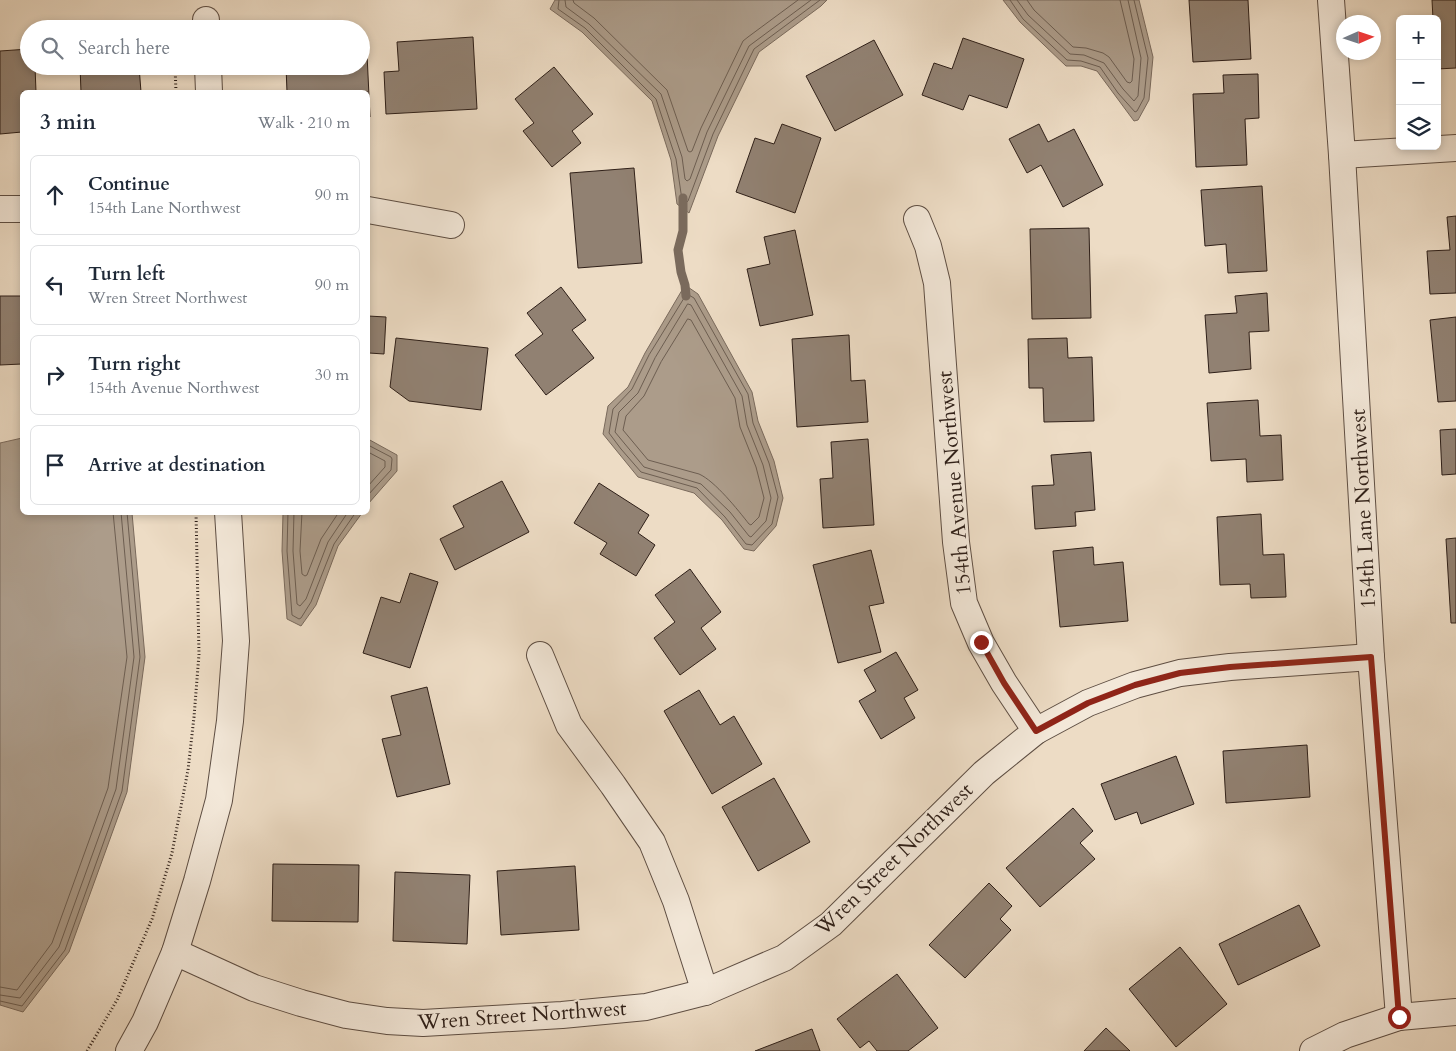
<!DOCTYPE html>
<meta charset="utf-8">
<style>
body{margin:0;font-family:Cardo,serif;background:#f6f6f7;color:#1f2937}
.controls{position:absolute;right:15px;top:15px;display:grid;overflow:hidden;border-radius:8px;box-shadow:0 2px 8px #0003}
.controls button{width:45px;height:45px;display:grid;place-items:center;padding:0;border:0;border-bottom:1px solid #e0e1e3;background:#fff;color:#1f2937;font:25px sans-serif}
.compass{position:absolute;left:1336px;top:15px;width:45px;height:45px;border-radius:50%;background:#fff;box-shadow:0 2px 8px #0003;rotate:87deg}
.stop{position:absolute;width:15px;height:15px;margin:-11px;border:4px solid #8f2418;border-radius:50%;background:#fff}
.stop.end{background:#8f2418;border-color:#fff;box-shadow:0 1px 5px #0008}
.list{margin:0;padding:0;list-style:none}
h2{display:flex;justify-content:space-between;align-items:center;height:65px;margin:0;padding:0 20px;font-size:21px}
h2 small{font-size:16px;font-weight:400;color:#747a83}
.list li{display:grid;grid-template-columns:32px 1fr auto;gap:15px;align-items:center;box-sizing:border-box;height:80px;margin:0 10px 10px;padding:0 10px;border:1px solid #e0e1e3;border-radius:8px}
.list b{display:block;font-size:19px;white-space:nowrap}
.list p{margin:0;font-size:16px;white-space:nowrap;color:#747a83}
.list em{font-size:16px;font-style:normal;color:#747a83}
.icon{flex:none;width:28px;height:28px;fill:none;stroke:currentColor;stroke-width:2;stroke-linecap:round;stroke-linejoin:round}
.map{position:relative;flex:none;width:1456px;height:1051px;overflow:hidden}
.search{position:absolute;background:#fff;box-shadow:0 2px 8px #0003;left:20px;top:20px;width:350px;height:55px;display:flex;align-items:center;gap:12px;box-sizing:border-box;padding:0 18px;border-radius:28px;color:#747a83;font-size:19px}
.panel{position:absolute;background:#fff;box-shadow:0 2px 8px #0003;left:20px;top:90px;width:350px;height:425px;border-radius:8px}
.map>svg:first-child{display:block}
.water{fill:#ac9c8a;stroke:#7a6a5c}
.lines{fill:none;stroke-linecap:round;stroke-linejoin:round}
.shore{stroke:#6d5e51;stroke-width:1}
.stream{stroke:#7a6a5c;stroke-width:9}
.building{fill:#918172;stroke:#2e1f18}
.minor-casing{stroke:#5e4e43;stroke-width:28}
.path{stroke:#2e1f18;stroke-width:3;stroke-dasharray:1 2.5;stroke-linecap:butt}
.minor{stroke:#f3e8d9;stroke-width:26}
.route{stroke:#8f2418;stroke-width:6}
.labels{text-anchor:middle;stroke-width:4.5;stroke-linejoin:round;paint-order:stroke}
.street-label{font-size:21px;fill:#2e1f18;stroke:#f3e8d9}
</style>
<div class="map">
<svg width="1456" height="1051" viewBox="0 0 1456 1051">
<rect width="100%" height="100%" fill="#eddcc5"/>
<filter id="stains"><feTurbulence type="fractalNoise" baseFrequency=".004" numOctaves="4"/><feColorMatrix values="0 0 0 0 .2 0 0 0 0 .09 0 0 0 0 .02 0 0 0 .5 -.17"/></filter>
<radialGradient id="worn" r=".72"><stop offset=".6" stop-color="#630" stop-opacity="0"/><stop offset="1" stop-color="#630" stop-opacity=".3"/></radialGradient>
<g class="water">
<path d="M555,0H827L821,6L759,52L718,136L689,213L677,204L671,160L652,101L582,32L550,9Z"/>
<path d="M1003,0H1139L1153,57L1149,100L1138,120L1134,121L1097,71L1081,66H1066L1020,22Z"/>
<path d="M685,285L698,294L752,392L758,421L774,461L783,498L776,526L754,551L744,549L722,520L694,493L638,477L603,434L608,406L628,387L645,353Z"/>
<path d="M22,438V512L132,513L145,657L127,792L69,952L23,1012L0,1005V443Z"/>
<path d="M368,439L397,455V471L368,504Z"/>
<path d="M283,513H362L338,546L316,605L301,626L287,619L282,551Z"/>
</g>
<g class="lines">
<g class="shore">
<path d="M559,0L558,9L585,28L656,99L676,159L682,200L686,203L688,201L713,134L754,49L820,0"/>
<path d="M565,0L566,7L589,24L661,94L682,157L685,179L687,181L690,179L707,132L749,46L811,0"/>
<path d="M573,0L574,3L594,18L667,90L688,151L690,152L692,151L701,128L743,41L748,37L798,0"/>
<path d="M1010,0L1023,19L1067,60L1081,61L1100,67L1118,93L1135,112L1137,111L1144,98L1148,58L1134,0"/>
<path d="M1017,0L1028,15L1070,54L1084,55L1104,63L1123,89L1134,101L1138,96L1141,58L1128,0"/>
<path d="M1027,0L1034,10L1073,47L1086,48L1103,53L1109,57L1127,82L1130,83L1132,81L1134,59L1120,0"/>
<path d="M687,294L694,298L748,394L753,423L769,463L778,497L772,524L752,545L746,544L725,517L697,488L641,472L621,449L609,433L613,409L632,389L649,355Z"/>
<path d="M688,304L691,305L742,396L747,425L763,465L771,498L766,521L751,537L749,536L730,512L701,484L644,467L615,432L619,412L638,393L655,358Z"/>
<path d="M688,319L691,320L735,398L740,427L756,467L764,498L759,517L751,525L749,524C738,510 715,481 699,474L648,460L623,430L626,416L644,396L661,362Z"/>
<path d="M368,445L391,457L392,459L391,470L368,495"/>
<path d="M368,452L385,461V467L368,486"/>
<path d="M288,512L287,551L292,615L299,619L301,618L311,602L334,544L356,512"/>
<path d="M294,512L293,551L297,604L300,606L306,599L328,542L348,512"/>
<path d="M302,512L300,551L302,574L305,576L307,575L321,539L339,512"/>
<path d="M0,987L17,990L52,943L108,788L127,657L113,512"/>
<path d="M0,995L20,998L59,947L116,789L134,657L121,512"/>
<path d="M0,1001L22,1006L65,950L122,791L140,657L127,512"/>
</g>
<path class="stream" d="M683,198V231L678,250L681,272L685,285L686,296"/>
</g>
<g class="building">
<path d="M1189,0H1248L1251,59L1193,62Z"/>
<path d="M1432,0H1456V68L1437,69V19H1433Z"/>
<path d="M473,37L477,109L386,114L384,72L399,71L397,42Z"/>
<path d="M963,38L1024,59L1007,108L969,95L963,110L922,95L934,63L952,69Z"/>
<path d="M874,40L903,95L835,131L806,76Z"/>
<path d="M29,49V66H35L36,92H22V132L0,134V51Z"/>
<path d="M361,54H367L370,117H368V92H287L286,66H361Z"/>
<path d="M80,66H139L141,92H70H81Z"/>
<path d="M554,67L593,114L572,131L581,143L552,167L523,131L534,123L515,99Z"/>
<path d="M1258,74L1259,118L1245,119L1247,165L1196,167L1193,94L1224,93L1223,75Z"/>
<path d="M782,124L821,138L795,213L736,192L755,138L774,144Z"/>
<path d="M1039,124L1048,142L1074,129L1103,185L1063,207L1041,165L1027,173L1009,139Z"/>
<path d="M634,168L642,263L578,268L570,173Z"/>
<path d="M1262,186L1267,271L1228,273L1226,244L1205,246L1201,190Z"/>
<path d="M1456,216V293L1430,294L1427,251L1450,250L1447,217Z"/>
<path d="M1089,228L1091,318L1032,319L1030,229Z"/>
<path d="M795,230L813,315L760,326L747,269L770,264L764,237Z"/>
<path d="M561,287L586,320L572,330L594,358L546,395L515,355L543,334L527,313Z"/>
<path d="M1267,293L1269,331L1249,332L1251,369L1209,373L1205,315L1237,313L1235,296Z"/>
<path d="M0,296H22V364L0,365Z"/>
<path d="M368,316L386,317L384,354L369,353L368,383Z"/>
<path d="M1456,317V401L1438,402L1430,320Z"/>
<path d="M849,335L851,381L865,380L868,422L797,427L792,339Z"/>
<path d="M396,338L488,348L481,410L409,401L390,387Z"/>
<path d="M1067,338L1068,358L1092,357L1094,421L1044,422L1043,388H1029L1028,339Z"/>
<path d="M1258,400L1260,436L1281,435L1283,480L1247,482L1246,459L1211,461L1207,403Z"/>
<path d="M1456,429V474L1442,475L1440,430Z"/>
<path d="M868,439L874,525L823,528L820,479L833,478L831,442Z"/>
<path d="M1091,452L1095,510L1075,512L1076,526L1035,529L1032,486L1054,485L1051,455Z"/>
<path d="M502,481L529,532L455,570L440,539L464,527L453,506Z"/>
<path d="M599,483L649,515L638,533L655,545L636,576L600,554L607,543L574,523Z"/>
<path d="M1261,514L1263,555L1284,554L1286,597L1251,598L1250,584L1220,585L1217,517Z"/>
<path d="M1456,538V623H1451L1446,539Z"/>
<path d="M1093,547L1094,565L1123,562L1128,621L1060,627L1053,551Z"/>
<path d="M871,550L884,603L869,606L881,652L838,663L813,565Z"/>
<path d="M690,569L721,612L701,628L716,649L680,675L654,638L675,622L655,595Z"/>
<path d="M410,573L438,582L410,668L363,653L381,597L400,603Z"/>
<path d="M896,652L918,690L904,698L915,718L881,739L859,701L876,691L864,670Z"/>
<path d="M427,687L450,784L397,797L382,739L401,735L391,696Z"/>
<path d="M699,690L720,725L734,716L762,764L712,794L664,711Z"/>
<path d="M1307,745L1310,797L1226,803L1223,751Z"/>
<path d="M1176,756L1194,804L1141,824L1137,812L1115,820L1101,784Z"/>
<path d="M774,778L810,842L758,871L722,807Z"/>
<path d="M1073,808L1093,831L1080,843L1095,859L1040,907L1006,868Z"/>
<path d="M273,864L359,865L358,922L272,921Z"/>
<path d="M575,866L579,930L501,935L497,871Z"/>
<path d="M395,872L470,875L467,944L393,941Z"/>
<path d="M989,883L1012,906L1000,919L1011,930L965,978L929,945Z"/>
<path d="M1299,905L1320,946L1238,985L1219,944Z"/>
<path d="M1180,947L1227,1004L1176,1047L1129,989Z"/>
<path d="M897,974L938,1028L908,1051H877L869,1041L860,1048L837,1019Z"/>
<path d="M1106,1028L1130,1051H1084Z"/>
<path d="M812,1029L820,1051H755Z"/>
</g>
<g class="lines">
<g class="minor-casing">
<g id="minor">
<path d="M1331,0L1342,155L1371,657L1399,1017"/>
<path d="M206,20V29"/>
<path d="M208,66L209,92"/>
<path d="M1342,155L1456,148"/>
<path d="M0,209H22"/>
<path d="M368,210L451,225"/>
<path d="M917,219L928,246L937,283L956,542L964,603L981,643L1004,683L1036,731"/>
<path d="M540,655L569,725L613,785L652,842L676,901L705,992"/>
<path d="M175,952L254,988L301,1003L346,1015L387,1021L423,1023L562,1015L646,1007L705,992L784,958L831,924L984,773L1036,731L1088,703L1135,685L1180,673L1230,667L1371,657"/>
<path d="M129,1051L145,1022L175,952L197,881L219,800L230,721L236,641L228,512"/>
<path d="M1313,1051L1345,1035L1399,1017L1456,1012"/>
</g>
</g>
<g class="path">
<path d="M174,21V29"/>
<path d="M175,66L176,92"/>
<path d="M87,1051L117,1000L152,919L172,853L188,770L194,717L199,654L196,512"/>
</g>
<use href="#minor" class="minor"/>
</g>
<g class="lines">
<path class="route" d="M981,642L1004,683L1036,731L1088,703L1135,685L1180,673L1230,667L1371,657L1399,1017"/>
</g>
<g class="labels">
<g class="street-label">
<text transform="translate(954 483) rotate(-95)" y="7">154th Avenue Northwest</text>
<text transform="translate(1363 509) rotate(-93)" y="7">154th Lane Northwest</text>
<text transform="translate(894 859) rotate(-44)" y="7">Wren Street Northwest</text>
<text transform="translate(522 1015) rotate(-4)" y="7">Wren Street Northwest</text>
</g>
</g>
<rect width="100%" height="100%" filter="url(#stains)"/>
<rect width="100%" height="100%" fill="url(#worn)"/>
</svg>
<div class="controls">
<button>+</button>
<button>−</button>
<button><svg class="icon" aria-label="layers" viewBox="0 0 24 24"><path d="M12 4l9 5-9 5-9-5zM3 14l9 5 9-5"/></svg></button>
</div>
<svg class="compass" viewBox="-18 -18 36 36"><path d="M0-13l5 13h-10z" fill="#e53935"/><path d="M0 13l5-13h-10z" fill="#747a83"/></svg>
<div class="stop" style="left:1399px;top:1017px"></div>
<div class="stop end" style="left:981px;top:642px"></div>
<div class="search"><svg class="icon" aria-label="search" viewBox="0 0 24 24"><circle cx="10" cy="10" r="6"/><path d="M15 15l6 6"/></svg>Search here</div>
<section class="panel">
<h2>3 min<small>Walk · 210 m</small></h2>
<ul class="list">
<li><svg class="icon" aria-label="ahead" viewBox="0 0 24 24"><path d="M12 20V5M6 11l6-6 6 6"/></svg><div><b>Continue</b><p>154th Lane Northwest</p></div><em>90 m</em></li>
<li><svg class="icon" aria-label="left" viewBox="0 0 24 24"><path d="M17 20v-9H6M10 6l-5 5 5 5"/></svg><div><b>Turn left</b><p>Wren Street Northwest</p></div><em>90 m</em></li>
<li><svg class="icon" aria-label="right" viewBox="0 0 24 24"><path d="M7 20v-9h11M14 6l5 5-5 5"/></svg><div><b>Turn right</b><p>154th Avenue Northwest</p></div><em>30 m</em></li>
<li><svg class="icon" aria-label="arrive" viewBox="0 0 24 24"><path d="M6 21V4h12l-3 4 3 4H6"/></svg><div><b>Arrive at destination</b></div></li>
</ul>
</section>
</div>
